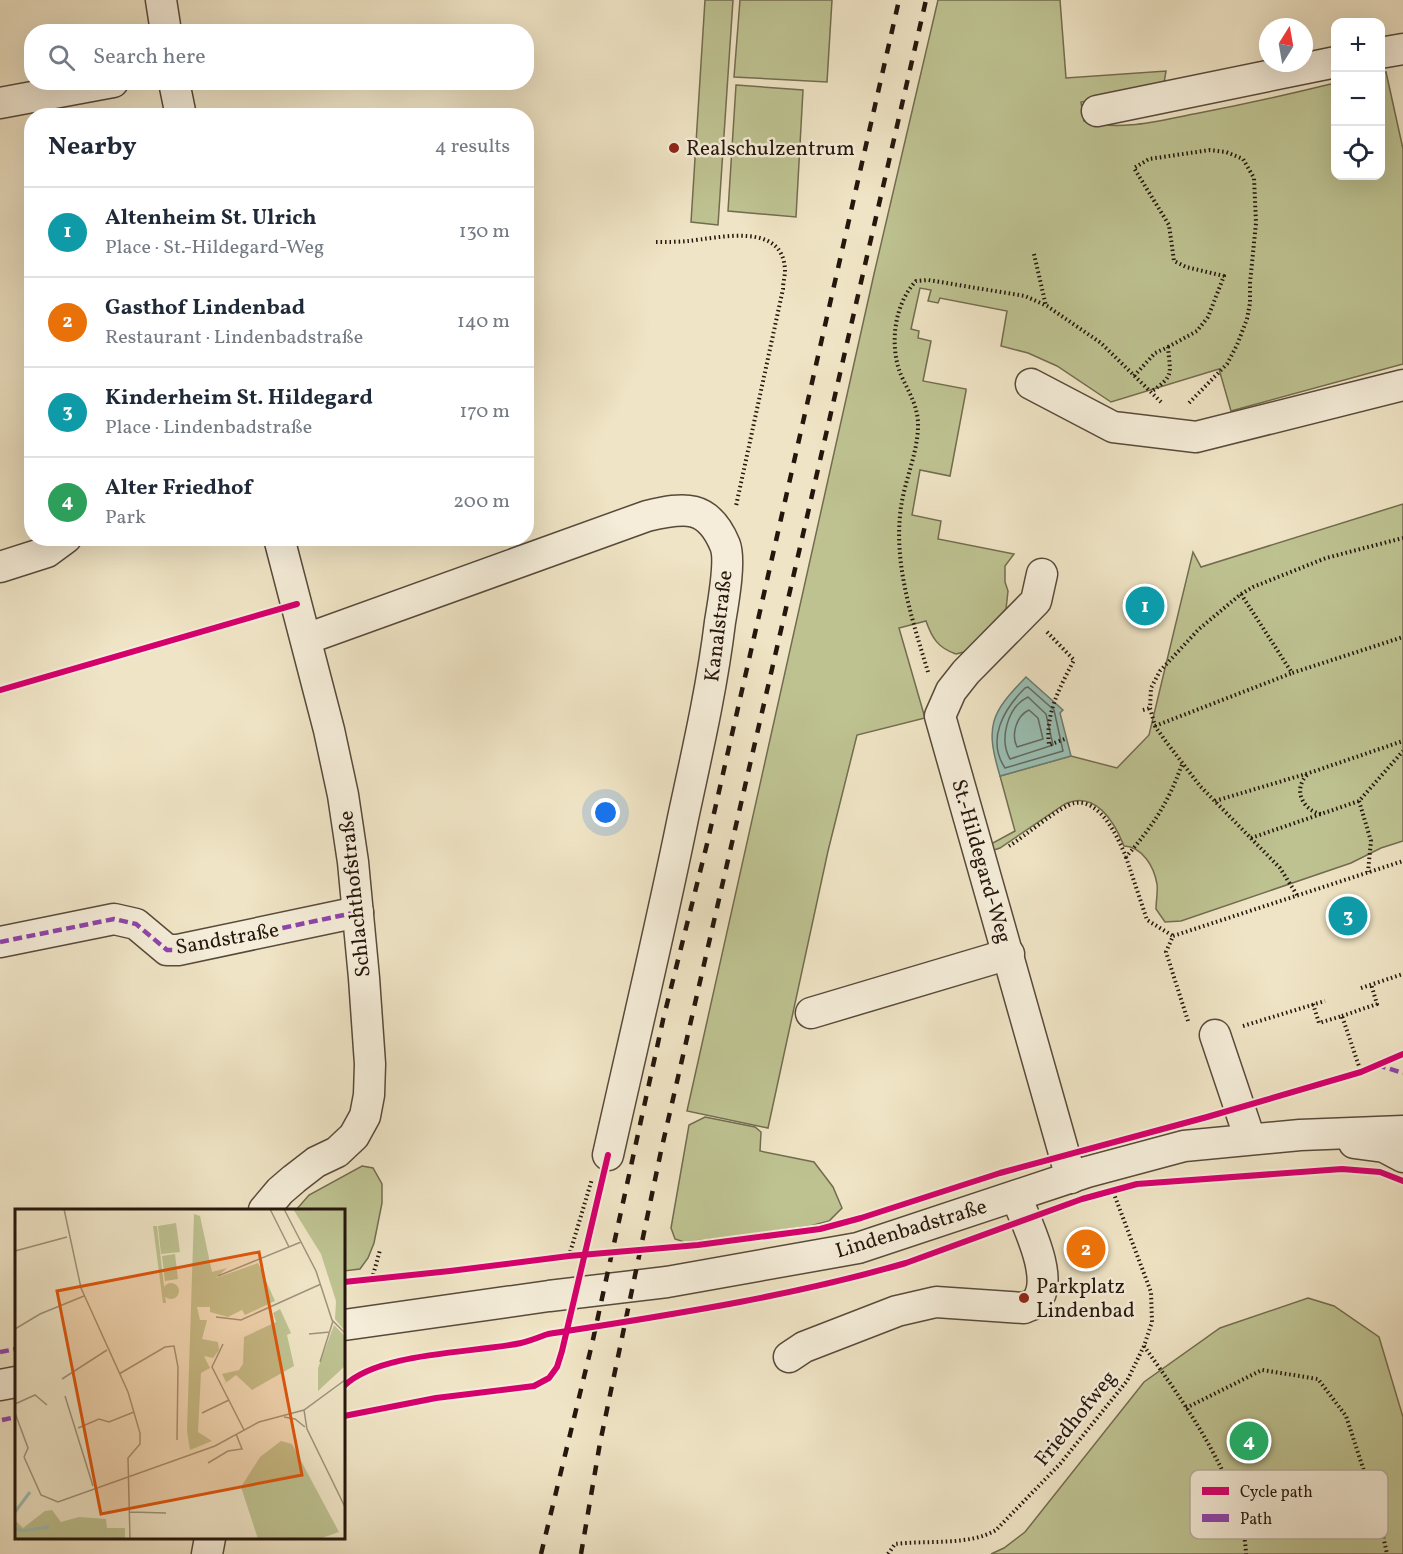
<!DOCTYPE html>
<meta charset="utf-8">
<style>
body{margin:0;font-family:Vollkorn,serif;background:#f6f6f7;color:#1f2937}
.controls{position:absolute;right:18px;top:18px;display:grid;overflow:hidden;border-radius:12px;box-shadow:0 6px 24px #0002}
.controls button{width:54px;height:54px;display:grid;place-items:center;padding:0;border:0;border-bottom:2px solid #e0e1e3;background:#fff;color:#1f2937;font:30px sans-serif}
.compass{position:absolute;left:1259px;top:18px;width:54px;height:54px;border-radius:50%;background:#fff;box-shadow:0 6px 24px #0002;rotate:11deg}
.you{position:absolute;left:606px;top:813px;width:21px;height:21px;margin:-15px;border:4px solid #fff;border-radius:50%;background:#1a73e8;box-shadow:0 0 0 9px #1a73e833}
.badge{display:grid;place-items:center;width:39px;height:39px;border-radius:50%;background:#0f766e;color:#fff;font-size:20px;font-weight:700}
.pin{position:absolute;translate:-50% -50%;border:3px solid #fff;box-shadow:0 2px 6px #0006}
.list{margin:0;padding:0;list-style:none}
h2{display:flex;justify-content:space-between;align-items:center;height:78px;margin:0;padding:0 24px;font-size:26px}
h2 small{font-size:20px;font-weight:400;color:#747a83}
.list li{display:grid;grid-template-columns:39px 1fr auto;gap:18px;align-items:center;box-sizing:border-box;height:90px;padding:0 24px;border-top:2px solid #e0e1e3}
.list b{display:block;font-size:22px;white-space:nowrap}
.list p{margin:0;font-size:20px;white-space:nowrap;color:#747a83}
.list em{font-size:20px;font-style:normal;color:#747a83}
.icon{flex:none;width:33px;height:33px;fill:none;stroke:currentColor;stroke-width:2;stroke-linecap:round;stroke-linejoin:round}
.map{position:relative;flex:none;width:1403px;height:1554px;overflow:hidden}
.search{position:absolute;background:#fff;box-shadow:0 6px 24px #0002;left:24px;top:24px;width:510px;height:66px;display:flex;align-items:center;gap:15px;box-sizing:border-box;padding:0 21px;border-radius:24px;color:#747a83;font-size:22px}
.panel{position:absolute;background:#fff;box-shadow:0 6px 24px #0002;left:24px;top:108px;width:510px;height:438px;border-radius:24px}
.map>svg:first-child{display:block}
.green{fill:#bec291;stroke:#726c4f;stroke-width:1.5}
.water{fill:#9abfb4;stroke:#6b7b71;stroke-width:1.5}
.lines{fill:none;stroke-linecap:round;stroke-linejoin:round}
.shore{stroke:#606a60;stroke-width:1.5}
.minor-casing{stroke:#584a3b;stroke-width:33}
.path{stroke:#25160d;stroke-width:4;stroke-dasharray:1.5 3;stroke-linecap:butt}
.minor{stroke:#f5edd9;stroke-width:30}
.rail{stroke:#25160d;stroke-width:4.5;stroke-dasharray:10 10;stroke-linecap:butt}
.quiet{stroke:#8e44ad;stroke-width:4.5;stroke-dasharray:9 4.5;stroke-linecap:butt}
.cycleway-casing{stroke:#f5edd9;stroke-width:10}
.cycleway{stroke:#d6006c;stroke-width:6}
.poi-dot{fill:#8f2418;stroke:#f5edd9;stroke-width:2}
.labels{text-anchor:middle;stroke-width:5;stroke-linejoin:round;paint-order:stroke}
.poi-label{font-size:21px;fill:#25160d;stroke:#f5edd9;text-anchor:start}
.street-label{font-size:21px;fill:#25160d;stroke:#f5edd9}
.inset-river{fill:none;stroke:#9abfb4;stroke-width:3}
.inset-road{fill:none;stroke:#9e927b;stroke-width:1.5}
.view{fill:#de560c;fill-opacity:0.15;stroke:#de560c;stroke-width:3}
.inset-edge{fill:none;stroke:#25160d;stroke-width:3}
.key{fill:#f5edd9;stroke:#b7ac9c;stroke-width:1.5}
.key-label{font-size:16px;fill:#25160d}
</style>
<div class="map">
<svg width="1403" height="1554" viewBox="0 0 1403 1554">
<rect width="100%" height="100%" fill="#efe4c5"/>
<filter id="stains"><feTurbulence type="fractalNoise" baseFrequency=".00333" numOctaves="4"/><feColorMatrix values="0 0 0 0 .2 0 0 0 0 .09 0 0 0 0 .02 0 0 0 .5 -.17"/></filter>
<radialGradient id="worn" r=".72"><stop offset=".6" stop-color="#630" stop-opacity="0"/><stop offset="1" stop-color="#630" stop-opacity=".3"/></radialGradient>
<g class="green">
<path d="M705,0H733L718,225L691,222Z"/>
<path d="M740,0H832L827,82L734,77Z"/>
<path d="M938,0H1060L1066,78L1166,71L1164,83L1152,89L1081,102L1084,121C1122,132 1161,120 1199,113C1245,104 1290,94 1335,83L1336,176H1380L1381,73L1386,72L1403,149V364L1231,411L1219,369L1111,402L1057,366L1028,353L1001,346L1007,311L940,298L938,303L928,301L931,290L920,288L911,329L919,331L918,338L931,341L923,381L966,389V391L950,476L920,470L912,515L941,521L938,539L1014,554L1005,566V582L1008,591L1006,609L972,645L964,652L956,654C938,648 932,638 926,621L899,628L925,718L857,735L828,851L768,1128L687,1111L874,274Z"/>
<path d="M736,85L803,90L796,217L728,211Z"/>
<path d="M1403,504V841L1381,848L1351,863L1181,921L1165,922L1156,909C1156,901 1158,892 1157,884C1154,867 1143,847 1124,846C1114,821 1095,790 1065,804L1000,848L991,851L989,845L1015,831L1000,776L1071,756L1117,768L1149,735L1193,552L1201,567Z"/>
<path d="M705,1117L755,1127L761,1132L760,1151L814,1162L833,1187L842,1208L829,1221L810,1226L724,1238L684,1242L675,1239L671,1228L689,1125Z"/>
<path d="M362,1166L373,1168L382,1184V1203L374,1243L368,1258L360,1269L344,1271V1210H296L309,1195Z"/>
<path d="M1308,1298L1334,1306L1379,1337L1403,1417V1554H991L1004,1548L1025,1532L1144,1382L1220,1328Z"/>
</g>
<path class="water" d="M1026,677L1063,710L1060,713L1071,756L1000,776C985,726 990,714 1026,677Z"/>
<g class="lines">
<g class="shore">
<path d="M1028,687L1054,710L1063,751L1005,768C986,739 1004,709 1025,688Z"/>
<path d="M1028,697L1046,714L1053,745L1010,759C999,740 1007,707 1028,697Z"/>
<path d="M1029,710L1038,718L1043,739L1017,747C1011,735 1016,716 1029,710Z"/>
</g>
<g class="minor-casing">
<g id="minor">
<path d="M161,0L166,32"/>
<path d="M1380,53L1403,49"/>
<path d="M174,82L181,116"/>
<path d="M0,103L113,82"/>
<path d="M1097,111L1336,62"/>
<path d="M1031,384L1113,427L1196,437L1403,385"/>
<path d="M0,567L47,552L66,538"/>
<path d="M1042,574L1036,601L966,672L951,691L940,716L1071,1178"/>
<path d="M306,639L647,516C685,507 708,504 725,545C731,560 723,604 720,622C712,688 697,753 683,818C660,931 633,1043 608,1155"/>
<path d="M0,942L114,919L136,924L167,950H178L358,912"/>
<path d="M811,1013L1009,954"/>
<path d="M1215,1035L1250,1139"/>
<path d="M1354,1143L1384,1147L1403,1157"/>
<path d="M264,1210L280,1191L294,1179L316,1162L337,1152L354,1136L365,1116L369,1095L370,1064L364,978L353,862L343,795L329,730L279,538"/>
<path d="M344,1325L549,1296L667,1282L858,1248L1087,1172L1184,1146L1300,1135L1403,1131"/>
<path d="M789,1357L804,1347L897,1311L936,1302L1024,1308C1028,1306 1033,1305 1036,1302C1056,1278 1025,1221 1016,1196"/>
<path d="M0,1385L16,1382"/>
<path d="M207,1554L210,1538"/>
</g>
</g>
<g class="path">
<path d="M656,242C667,242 678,242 688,241C719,238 783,221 785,270C785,276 783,283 783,289L736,506"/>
<path d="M1034,254L1046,306"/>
<path d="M1168,347L1197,331L1208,317L1224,276L1186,267L1174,261L1169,225L1134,168L1149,159L1210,150L1226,152L1243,159L1254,178L1256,223L1250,283V303L1247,319L1237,345L1227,364L1187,405"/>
<path d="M1134,376L1155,353L1168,347C1170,374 1175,375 1151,392"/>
<path d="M1241,594L1292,673L1403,637"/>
<path d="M1047,632L1074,660C1060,687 1045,714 1049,745L1067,738"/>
<path d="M928,672C912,619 893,563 901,507C905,479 919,450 918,422C917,404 908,391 901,375C889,346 894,304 916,281L928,280L1025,296L1047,306L1101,343L1161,402"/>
<path d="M1143,710L1150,708"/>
<path d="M1155,726L1292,673"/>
<path d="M1307,775C1293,789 1302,810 1321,814"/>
<path d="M1215,801L1309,773L1403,741"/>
<path d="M1359,801L1371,841L1368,872"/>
<path d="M1251,838L1359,801L1403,751"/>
<path d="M1009,846C1024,837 1061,805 1075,803C1101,799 1118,838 1126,857C1152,827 1169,802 1182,764"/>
<path d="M1126,857L1147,920L1173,936"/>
<path d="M1297,895L1280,868L1200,786L1164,739L1155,726L1150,708L1151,688L1160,671L1199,629L1241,594L1253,587L1326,558L1403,538"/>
<path d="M1361,988L1403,974"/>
<path d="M1313,1004L1319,1023L1342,1016L1361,1072"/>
<path d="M1342,1016L1377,1004L1371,984"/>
<path d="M1188,1021L1166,952L1173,936L1403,861"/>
<path d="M1243,1026L1325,1001"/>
<path d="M569,1256L592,1179"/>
<path d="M372,1279L380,1250"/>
<path d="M1144,1346C1184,1403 1243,1483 1246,1554"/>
<path d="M1186,1408L1262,1370L1318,1379L1346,1416L1379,1517L1387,1554"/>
<path d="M888,1554L895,1544C926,1540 970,1546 996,1530L1060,1464L1127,1381L1144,1346L1152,1322L1151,1292L1114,1194"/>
</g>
<use href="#minor" class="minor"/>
<g class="rail">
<path d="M541,1554L592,1344L663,1020L707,844L899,0"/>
<path d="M581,1554L600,1443L661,1151L926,0"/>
</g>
<g class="quiet">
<path d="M0,942L114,919L136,924L167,950H178L358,912"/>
<path d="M1377,1065L1403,1073"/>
<path d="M0,1352L16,1349"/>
<path d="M2,1420L16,1417"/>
</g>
<g class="cycleway-casing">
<g id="cycleway">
<path d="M0,690L297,604"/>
<path d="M344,1282L450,1271L569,1256L698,1245L820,1229L861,1218L1000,1173L1207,1117L1361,1072L1403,1054"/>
<path d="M344,1386C378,1352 474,1353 521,1343C530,1341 539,1337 548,1334C668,1315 789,1297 906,1263L1082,1199L1137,1184L1342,1169L1380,1172L1403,1181"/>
<path d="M344,1416L436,1398L534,1386L549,1378L557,1367L562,1351L608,1155"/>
</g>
</g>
<use href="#cycleway" class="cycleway"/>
</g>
<g class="poi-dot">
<circle cx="674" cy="148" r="6"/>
<circle cx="1024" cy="1298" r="6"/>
</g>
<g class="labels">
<g class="poi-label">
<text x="686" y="155">Realschulzentrum</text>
<text x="1036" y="1293">Parkplatz<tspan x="1036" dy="24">Lindenbad</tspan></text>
</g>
<g class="street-label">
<text transform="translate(718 626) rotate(-83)" y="7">Kanalstraße</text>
<text transform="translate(982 861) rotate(74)" y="7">St.-Hildegard-Weg</text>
<text transform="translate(354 894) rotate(-96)" y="7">Schlachthofstraße</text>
<text transform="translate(227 938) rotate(-10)" y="7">Sandstraße</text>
<text transform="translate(911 1228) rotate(-17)" y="7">Lindenbadstraße</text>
<text transform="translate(1075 1418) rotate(-51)" y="7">Friedhofweg</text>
</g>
</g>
<g transform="translate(15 1209)">
<rect width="330" height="330" fill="#efe4c5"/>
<path d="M278,0H330V122L320,110L321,92L306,45ZM179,5L185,7L197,63L212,59L201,69L243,54L260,92L230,106L227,101L213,108L195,103V98H182L185,111H192L187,130L203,133L204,141L198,149L189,147L195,159L186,164L183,223L197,232L175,241L172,222ZM161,14L165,43L146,45L143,17ZM138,17H142L151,94H148ZM160,45L163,70L150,72L147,47ZM148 82a8 8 0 1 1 16 0a8 8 0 1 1-16 0ZM265,100L276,124L272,126L279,157L237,181L221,166L208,176L211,173L207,165L224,161L228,155L229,128L261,113L258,104ZM319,116L330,127V157L303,182V159ZM266,232L277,235L324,323L304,330H243L226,278L245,248ZM37,301L46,313L64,308L91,310L92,319H110V330H0V311L8,319L30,302Z" fill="#bec291"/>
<path class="inset-river" d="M0,303L15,283M0,319L7,322L34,318"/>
<path class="inset-road" d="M49,0L66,79L113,183L125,224V235L113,249L115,330M255,0L274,38M269,0L301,62L317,111L330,124M0,42L52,28M203,67L286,33M201,108L226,111L306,75M0,120L25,105L69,87M294,125L315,123M208,135L197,158L229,221M305,153L318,112M104,165L150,138L159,137L163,158L162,231M47,170L92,141M50,187L78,277M0,195L20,186L32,196M289,201L292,220L330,298M0,204L13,239L9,248M187,204L214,191M269,208L280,210L290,218M63,219L84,210L94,213L119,203M9,248L26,286L43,293L200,237L244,213L289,201L330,171M193,254L213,242L227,240L221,225M115,303L151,304"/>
<path class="view" d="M244,43L287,266L86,305L42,82Z"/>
<rect width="330" height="330" class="inset-edge"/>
</g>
<rect x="1190" y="1470" width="198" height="69" rx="9" class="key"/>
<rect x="1202" y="1487" width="27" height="8" fill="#d6006c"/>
<rect x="1202" y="1514" width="27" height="8" fill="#8e44ad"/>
<g class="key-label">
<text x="1240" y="1497">Cycle path</text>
<text x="1240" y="1524">Path</text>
</g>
<rect width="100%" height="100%" filter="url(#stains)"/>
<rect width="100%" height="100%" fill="url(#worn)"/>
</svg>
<div class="controls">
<button>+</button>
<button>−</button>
<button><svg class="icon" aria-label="locate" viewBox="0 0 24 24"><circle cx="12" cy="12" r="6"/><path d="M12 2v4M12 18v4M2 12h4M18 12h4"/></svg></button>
</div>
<svg class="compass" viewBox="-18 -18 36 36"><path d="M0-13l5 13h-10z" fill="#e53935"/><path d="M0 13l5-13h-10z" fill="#747a83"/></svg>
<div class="you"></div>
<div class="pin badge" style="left:1145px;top:606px;background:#0f9aa8">1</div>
<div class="pin badge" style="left:1086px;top:1249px;background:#e8710a">2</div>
<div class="pin badge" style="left:1348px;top:916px;background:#0f9aa8">3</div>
<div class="pin badge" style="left:1249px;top:1441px;background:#2e9e5b">4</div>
<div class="search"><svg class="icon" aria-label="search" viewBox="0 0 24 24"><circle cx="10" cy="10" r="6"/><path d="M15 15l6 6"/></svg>Search here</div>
<section class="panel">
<h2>Nearby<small>4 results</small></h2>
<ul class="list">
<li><span class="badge" style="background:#0f9aa8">1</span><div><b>Altenheim St. Ulrich</b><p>Place · St.-Hildegard-Weg</p></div><em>130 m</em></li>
<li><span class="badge" style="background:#e8710a">2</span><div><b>Gasthof Lindenbad</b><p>Restaurant · Lindenbadstraße</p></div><em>140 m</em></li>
<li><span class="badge" style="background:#0f9aa8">3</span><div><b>Kinderheim St. Hildegard</b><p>Place · Lindenbadstraße</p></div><em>170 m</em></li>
<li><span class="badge" style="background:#2e9e5b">4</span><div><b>Alter Friedhof</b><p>Park</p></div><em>200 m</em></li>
</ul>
</section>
</div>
